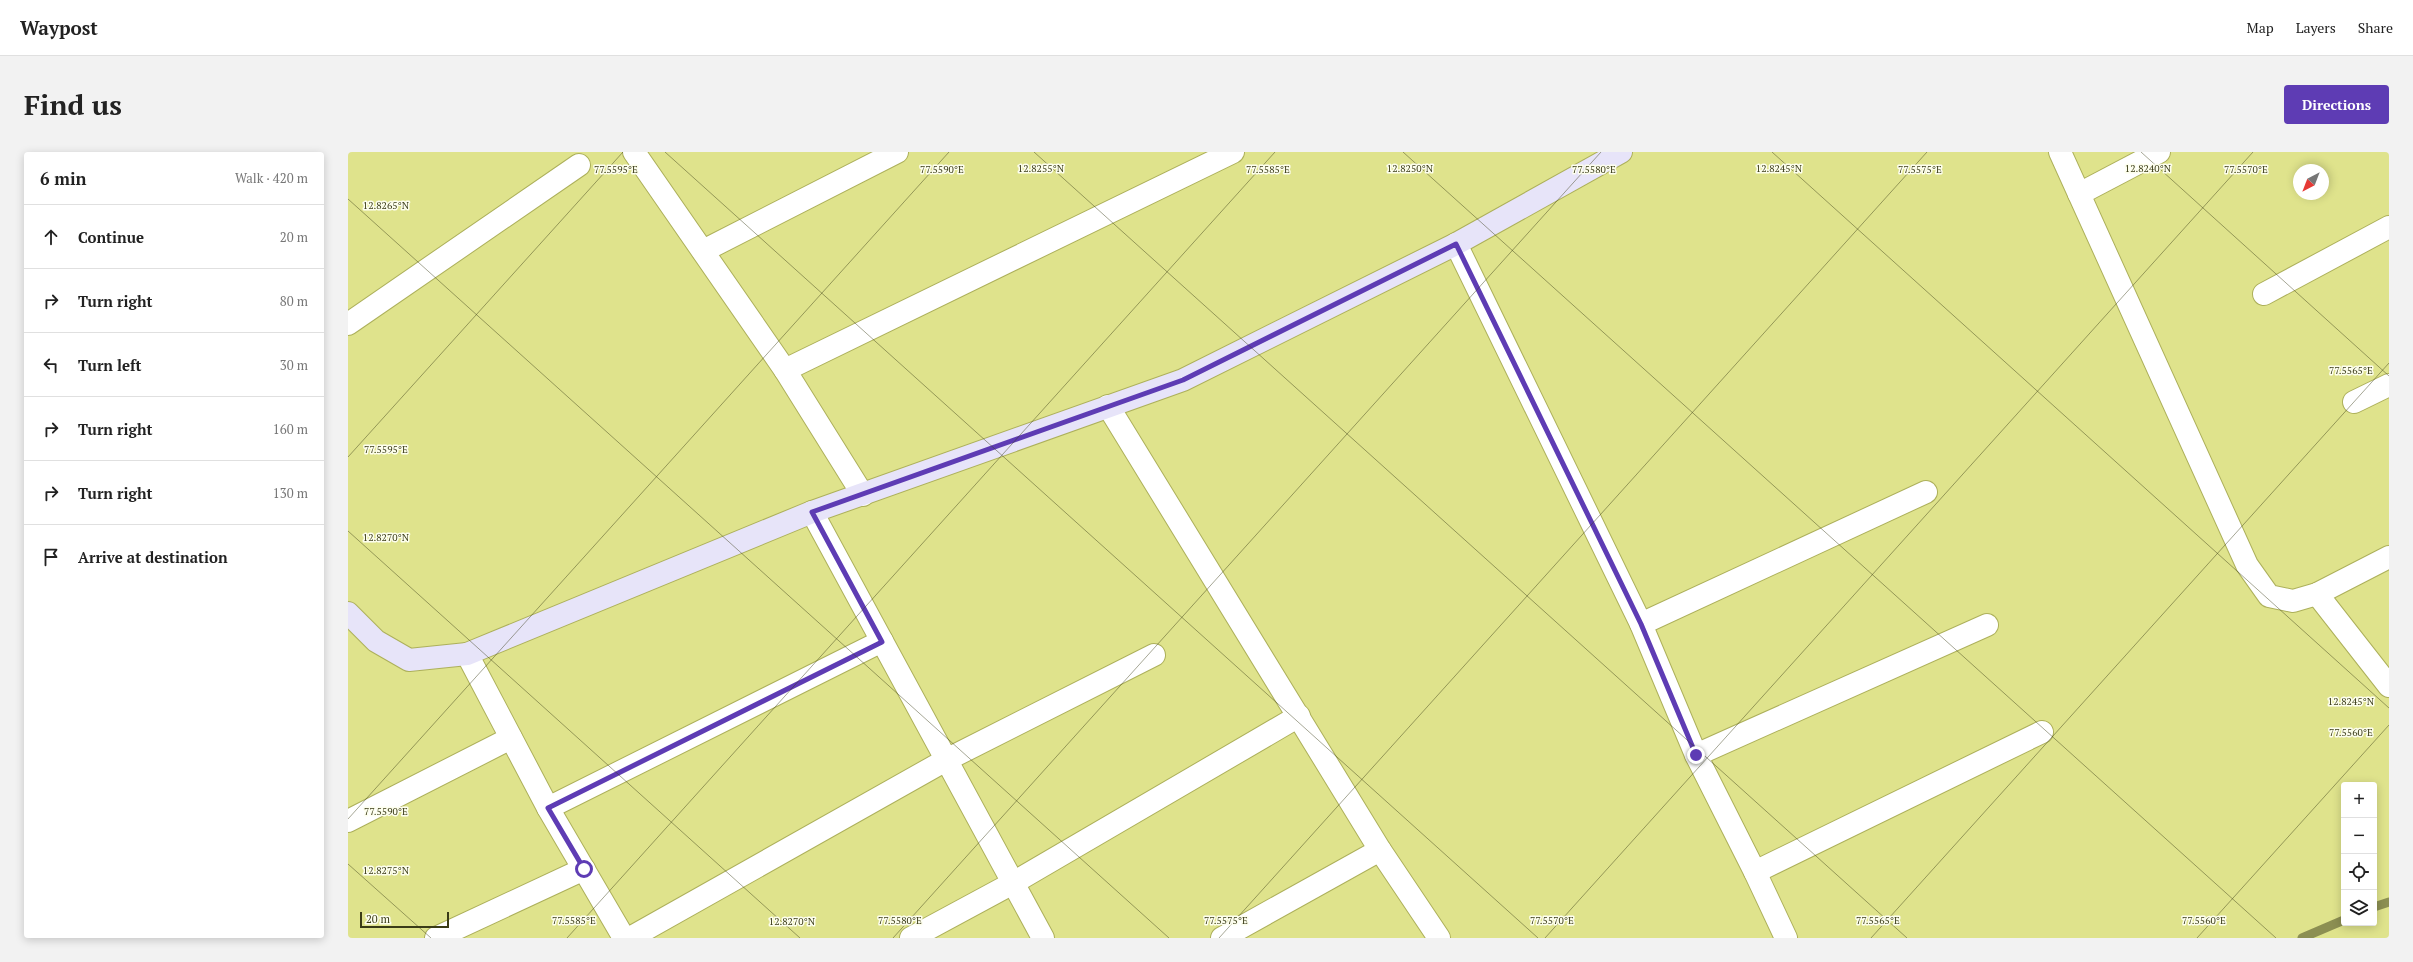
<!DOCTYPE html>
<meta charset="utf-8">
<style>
body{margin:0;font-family:"PT Serif",serif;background:#f2f2f2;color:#222}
.controls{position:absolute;right:12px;bottom:12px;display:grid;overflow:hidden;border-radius:4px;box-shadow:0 2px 10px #0003}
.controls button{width:36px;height:36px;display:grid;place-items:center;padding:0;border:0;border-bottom:1px solid #e0e0e0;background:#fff;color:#222;font:20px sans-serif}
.compass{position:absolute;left:1945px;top:12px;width:36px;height:36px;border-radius:50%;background:#fff;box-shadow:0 2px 10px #0003;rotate:222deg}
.scale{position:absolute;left:12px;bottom:10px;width:89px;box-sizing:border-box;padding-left:4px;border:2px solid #3a3b17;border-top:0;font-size:11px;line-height:14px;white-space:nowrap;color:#3a3b17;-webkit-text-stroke:3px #fdfeee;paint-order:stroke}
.stop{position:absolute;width:12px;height:12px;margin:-9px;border:3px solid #5e3cb4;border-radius:50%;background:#fff}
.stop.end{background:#5e3cb4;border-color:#fff;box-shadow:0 1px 4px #0008}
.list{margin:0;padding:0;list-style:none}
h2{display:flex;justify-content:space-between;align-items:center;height:52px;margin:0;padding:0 16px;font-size:17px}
h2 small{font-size:13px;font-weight:400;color:#767676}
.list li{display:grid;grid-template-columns:26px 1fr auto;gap:12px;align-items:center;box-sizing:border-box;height:64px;padding:0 16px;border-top:1px solid #e0e0e0}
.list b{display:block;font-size:15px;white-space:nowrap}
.list em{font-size:13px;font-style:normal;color:#767676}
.icon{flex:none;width:22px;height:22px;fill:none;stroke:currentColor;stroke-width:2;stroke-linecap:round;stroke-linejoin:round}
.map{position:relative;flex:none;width:2041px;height:786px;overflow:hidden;border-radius:4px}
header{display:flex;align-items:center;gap:24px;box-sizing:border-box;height:56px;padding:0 20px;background:#fff;border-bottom:1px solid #e0e0e0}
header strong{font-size:19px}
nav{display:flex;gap:22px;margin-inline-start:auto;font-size:14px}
.intro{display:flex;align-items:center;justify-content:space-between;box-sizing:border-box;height:96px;padding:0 24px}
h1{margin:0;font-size:28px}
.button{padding:10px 18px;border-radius:4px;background:#5e3cb4;color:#fff;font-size:14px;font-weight:700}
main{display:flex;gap:24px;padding:0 24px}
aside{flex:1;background:#fff;border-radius:4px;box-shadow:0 2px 10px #0003}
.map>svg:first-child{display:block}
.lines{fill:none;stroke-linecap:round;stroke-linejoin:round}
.stream{stroke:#8c8f52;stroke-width:9}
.street-casing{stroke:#adb05b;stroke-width:24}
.secondary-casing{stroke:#adb05b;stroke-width:24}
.street{stroke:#fff;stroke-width:22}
.secondary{stroke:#e7e4f9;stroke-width:22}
.route{stroke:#5e3cb4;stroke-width:5}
.ticks{fill:none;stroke:#3a3b17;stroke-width:1;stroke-opacity:0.45}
.ticks-label{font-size:10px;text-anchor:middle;fill:#3a3b17;stroke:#fdfeee;stroke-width:3;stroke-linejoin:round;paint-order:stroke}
</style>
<header>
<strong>Waypost</strong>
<nav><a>Map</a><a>Layers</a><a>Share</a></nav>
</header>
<div class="intro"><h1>Find us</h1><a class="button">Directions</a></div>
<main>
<aside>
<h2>6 min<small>Walk · 420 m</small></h2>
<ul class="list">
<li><svg class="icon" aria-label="ahead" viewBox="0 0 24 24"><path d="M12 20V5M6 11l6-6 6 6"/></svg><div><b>Continue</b></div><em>20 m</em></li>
<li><svg class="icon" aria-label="right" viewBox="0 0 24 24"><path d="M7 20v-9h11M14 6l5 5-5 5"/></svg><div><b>Turn right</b></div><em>80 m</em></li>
<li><svg class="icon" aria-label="left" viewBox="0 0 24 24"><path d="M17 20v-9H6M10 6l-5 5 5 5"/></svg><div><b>Turn left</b></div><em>30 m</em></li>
<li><svg class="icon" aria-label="right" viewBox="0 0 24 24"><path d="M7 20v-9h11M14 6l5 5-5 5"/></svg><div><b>Turn right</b></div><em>160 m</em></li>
<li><svg class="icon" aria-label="right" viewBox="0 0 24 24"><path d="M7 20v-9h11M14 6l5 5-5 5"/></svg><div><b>Turn right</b></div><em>130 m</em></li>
<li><svg class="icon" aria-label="arrive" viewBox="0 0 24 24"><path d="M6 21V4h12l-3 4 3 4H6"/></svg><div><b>Arrive at destination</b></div></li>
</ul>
</aside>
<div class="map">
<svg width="2041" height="786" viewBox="0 0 2041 786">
<rect width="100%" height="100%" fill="#dfe38c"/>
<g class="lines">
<g class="stream">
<path d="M2026,755L2041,750"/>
<path d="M1954,786L1996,768"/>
</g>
<g class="street-casing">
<g id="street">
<path d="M286,0L437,218L515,343"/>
<path d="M1712,0L1899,413L1921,444L1945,449L1969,442L2041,405"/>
<path d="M1731,42L1811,0"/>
<path d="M1108,92L1293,472L1348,603L1407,720L1438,786"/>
<path d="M355,99L549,0"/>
<path d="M1916,142L2041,75"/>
<path d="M0,172L231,13"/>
<path d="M437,218L885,0"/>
<path d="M2006,250L2041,233"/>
<path d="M760,254L1032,698L1091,786"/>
<path d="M464,360L695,786"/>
<path d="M1969,442L2041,534"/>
<path d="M1293,472L1578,340"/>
<path d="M119,502L200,656L276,786"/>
<path d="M1348,603L1639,473"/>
<path d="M200,656L534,489"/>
<path d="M0,669L163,586"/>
<path d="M1407,720L1694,580"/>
<path d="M88,786L236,717"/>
<path d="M282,786L598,608L806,503"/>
<path d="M563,786L665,731L951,564"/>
<path d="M874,786L1032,698"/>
</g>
</g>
<g class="secondary-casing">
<path id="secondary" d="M0,461L28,489L61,508L119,502L464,360L835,228L1108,92L1273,0"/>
</g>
<use href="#street" class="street"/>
<use href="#secondary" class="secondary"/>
</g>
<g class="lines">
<path class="route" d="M236,717L200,656L534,490L464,360L835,228L1108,92L1293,472L1348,603"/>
</g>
<path class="ticks" d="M317,0L1190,786M686,0L1559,786M1055,0L1928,786M1424,0L2041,556M1793,0L2041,224M0,47L821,786M0,305L275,0M0,379L452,786M0,667L601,0M0,712L83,786M219,786L927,0M545,786L1253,0M871,786L1579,0M1197,786L1905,0M1523,786L2041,211M1849,786L2041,573"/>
<g class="ticks-label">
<text x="693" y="20">12.8255°N</text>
<text x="1431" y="20">12.8245°N</text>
<text x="1062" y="20">12.8250°N</text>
<text x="1800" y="20">12.8240°N</text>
<text x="268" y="21">77.5595°E</text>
<text x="594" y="21">77.5590°E</text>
<text x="920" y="21">77.5585°E</text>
<text x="1246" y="21">77.5580°E</text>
<text x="1572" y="21">77.5575°E</text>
<text x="1898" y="21">77.5570°E</text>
<text x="38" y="57">12.8265°N</text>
<text x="2003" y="222">77.5565°E</text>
<text x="38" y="301">77.5595°E</text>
<text x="38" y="389">12.8270°N</text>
<text x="2003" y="553">12.8245°N</text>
<text x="2003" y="584">77.5560°E</text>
<text x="38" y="663">77.5590°E</text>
<text x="38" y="722">12.8275°N</text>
<text x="226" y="772">77.5585°E</text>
<text x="552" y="772">77.5580°E</text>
<text x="878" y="772">77.5575°E</text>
<text x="1204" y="772">77.5570°E</text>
<text x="1530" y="772">77.5565°E</text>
<text x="1856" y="772">77.5560°E</text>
<text x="444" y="773">12.8270°N</text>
</g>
</svg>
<div class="controls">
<button>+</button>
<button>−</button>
<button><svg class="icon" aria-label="locate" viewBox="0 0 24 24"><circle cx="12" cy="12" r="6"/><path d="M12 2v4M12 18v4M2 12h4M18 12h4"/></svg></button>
<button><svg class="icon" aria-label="layers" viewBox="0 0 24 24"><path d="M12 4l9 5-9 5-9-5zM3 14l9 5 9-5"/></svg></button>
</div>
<svg class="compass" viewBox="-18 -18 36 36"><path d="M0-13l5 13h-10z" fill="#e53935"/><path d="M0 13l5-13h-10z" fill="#767676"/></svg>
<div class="scale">20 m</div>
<div class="stop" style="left:236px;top:717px"></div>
<div class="stop end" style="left:1348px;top:603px"></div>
</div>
</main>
